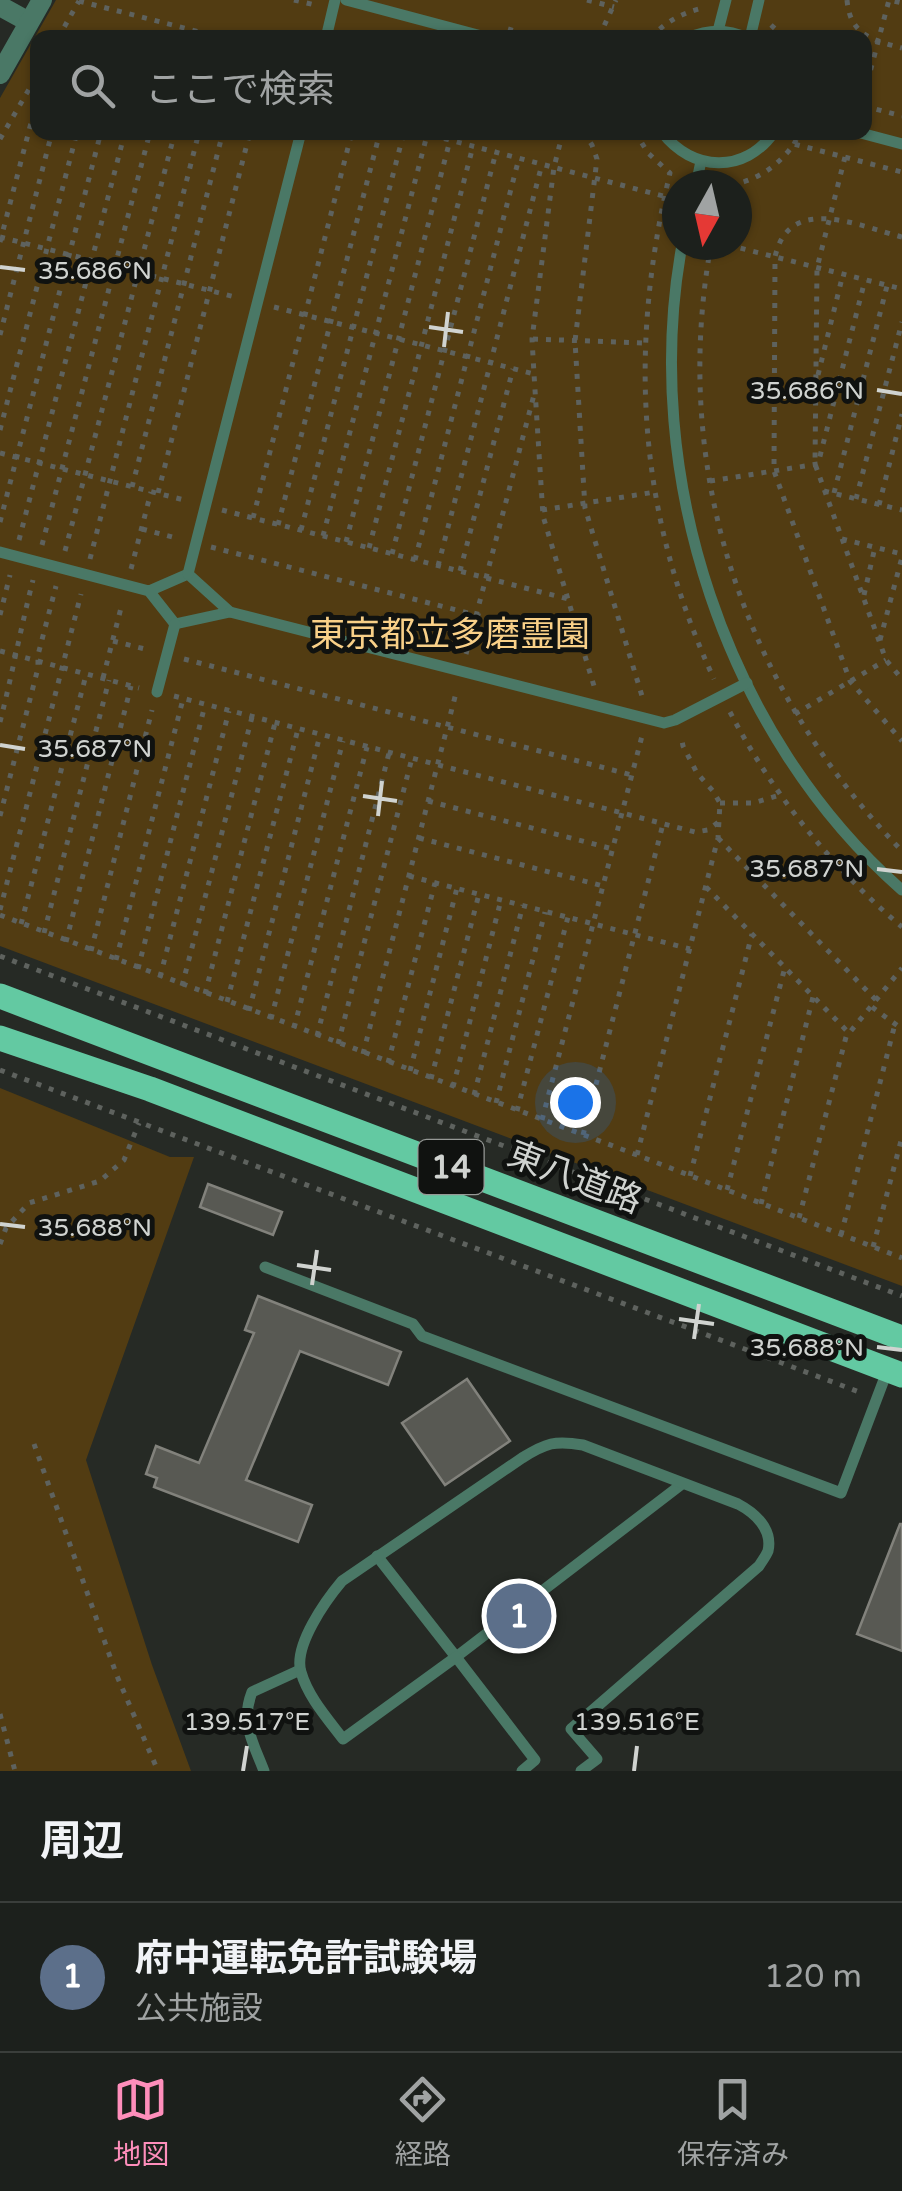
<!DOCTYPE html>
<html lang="ja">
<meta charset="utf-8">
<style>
body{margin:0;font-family:"Varela Round","Noto Sans JP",sans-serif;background:#252825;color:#f1f3f6}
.compass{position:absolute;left:662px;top:170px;width:90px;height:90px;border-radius:50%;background:#1c201c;box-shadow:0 2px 8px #0004;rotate:188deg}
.you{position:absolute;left:575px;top:1102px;width:35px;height:35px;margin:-25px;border:8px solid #fff;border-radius:50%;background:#1a73e8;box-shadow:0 0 0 15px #1a73e833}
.badge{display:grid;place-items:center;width:65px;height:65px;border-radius:50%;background:#fe8ebb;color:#fff;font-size:32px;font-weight:700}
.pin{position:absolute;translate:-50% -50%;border:5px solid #fff;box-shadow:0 2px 10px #0006}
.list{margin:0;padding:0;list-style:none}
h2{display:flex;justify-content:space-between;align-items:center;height:130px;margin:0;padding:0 40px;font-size:42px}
h2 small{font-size:32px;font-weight:400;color:#a0a3a3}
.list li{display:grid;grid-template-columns:65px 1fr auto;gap:30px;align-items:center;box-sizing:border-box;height:150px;padding:0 40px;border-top:2px solid #3a3e3b}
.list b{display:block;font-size:38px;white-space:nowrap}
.list p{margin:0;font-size:32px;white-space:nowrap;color:#a0a3a3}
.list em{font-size:32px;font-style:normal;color:#a0a3a3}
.icon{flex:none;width:55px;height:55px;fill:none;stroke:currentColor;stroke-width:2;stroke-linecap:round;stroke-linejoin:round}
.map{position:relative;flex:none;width:902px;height:1771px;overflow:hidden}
.search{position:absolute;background:#1c201c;box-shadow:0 2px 8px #0004;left:30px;right:30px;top:30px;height:110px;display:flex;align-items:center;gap:25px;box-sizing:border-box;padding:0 35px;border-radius:20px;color:#a0a3a3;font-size:38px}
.sheet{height:280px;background:#1c201c}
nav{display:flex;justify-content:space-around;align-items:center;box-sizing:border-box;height:140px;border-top:2px solid #3a3e3b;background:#1c201c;font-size:28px;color:#a0a3a3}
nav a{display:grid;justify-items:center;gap:5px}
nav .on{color:#fe8ebb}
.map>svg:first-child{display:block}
.green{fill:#523c12;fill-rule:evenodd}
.building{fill:#585953;stroke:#82827c;stroke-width:2.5}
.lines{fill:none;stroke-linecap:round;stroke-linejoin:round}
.path{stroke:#5e625e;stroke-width:5;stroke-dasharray:5 8;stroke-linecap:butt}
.service{stroke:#4a7866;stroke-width:11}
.minor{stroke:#4a7866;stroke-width:20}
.primary{stroke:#63c9a2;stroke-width:25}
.ticks{fill:none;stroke:#d0d3d0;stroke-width:4}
.labels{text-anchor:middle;stroke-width:10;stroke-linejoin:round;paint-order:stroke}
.shield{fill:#101210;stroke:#969996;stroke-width:2.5}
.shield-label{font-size:32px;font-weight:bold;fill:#d0d3d0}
.park-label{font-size:35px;fill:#f9d088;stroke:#101210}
.street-label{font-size:35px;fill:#d0d3d0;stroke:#101210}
.ticks-label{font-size:25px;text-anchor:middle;fill:#d0d3d0;stroke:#101210;stroke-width:10;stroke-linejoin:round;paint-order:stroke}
</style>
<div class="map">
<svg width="902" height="1771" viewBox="0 0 902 1771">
<rect width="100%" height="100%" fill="#262a25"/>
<g class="green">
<path d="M56,0H902V1286L0,946V98ZM38,38H864V132H38ZM677,185H737V245H677Z"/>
<path d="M0,1088L170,1157H194L86,1460L152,1665L191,1771H0Z"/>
</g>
<g class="building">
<path d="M208,1184L282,1212L273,1235L200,1207Z"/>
<path d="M258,1296L401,1352L388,1385L300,1351L246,1480L312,1505L298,1542L154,1487L157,1478L146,1474L156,1446L199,1463L254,1333L245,1330Z"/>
<path d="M467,1379L510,1441L445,1485L402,1423Z"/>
<path d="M900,1524H902V1651L857,1634Z"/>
</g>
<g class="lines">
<g class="path">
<path d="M294,0L315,5"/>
<path d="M587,0L614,7"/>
<path d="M847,0C850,35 872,40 902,48"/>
<path d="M79,1L223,38"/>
<path d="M771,25L785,38"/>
<path d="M508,29L539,38"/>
<path d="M58,38L79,1"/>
<path d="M602,38L604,26L616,0"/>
<path d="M650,38C666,22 681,13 703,8"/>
<path d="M864,95L889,0L902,3"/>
<path d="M864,106L902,116"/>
<path d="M419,132L663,196"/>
<path d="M563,132L554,167L532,339L534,374L543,516L594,686"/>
<path d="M583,132L592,145L597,159L575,341L585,508L642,696"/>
<path d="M635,132L648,153L670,173C628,349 637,513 714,679"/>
<path d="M0,139L38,74"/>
<path d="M794,144L800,132"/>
<path d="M845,157L817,268L815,464L886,660L902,679"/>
<path d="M731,185C758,180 778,166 794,144L902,172"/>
<path d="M0,237L239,298"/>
<path d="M902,237C859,226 789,193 775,257L774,471L850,681L902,741"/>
<path d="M0,242L38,96"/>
<path d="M711,245C670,470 744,688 902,851"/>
<path d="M728,245L902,289"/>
<path d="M274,307L534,374"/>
<path d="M0,335L52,132"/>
<path d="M533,339L645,343"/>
<path d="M818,375L843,274"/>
<path d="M0,430L77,132"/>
<path d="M0,453L188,501"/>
<path d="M710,481L818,464L865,280"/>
<path d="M132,487L223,132"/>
<path d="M824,491L902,510"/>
<path d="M158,493L250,132"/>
<path d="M834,493L887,286"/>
<path d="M856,499L902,322"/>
<path d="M879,505L902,414"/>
<path d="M222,510L568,599"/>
<path d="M542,510L655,492"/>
<path d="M253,518L352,132"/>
<path d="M0,522L101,132"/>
<path d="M278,525L380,132"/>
<path d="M142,529L176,538"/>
<path d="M301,530L404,132"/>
<path d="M323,536L427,135"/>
<path d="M842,539L902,554"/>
<path d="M19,540L125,132"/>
<path d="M346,542L450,140"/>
<path d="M42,545L150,132"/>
<path d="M211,547L581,642"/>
<path d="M369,548L473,146"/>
<path d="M65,551L175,132"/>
<path d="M392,554L496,152"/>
<path d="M90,559L199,132"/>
<path d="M415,560L519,158"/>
<path d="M438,566L542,164"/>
<path d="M131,569L151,492"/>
<path d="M460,571L513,369"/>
<path d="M864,595L875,547"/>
<path d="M0,615L10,575"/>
<path d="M880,640L902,557"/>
<path d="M113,641L149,650"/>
<path d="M0,651L139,688"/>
<path d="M466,654L535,391"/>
<path d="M184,659L632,775"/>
<path d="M103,678L122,604"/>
<path d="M174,696L695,832L708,830L720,821"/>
<path d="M730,712C772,793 832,868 902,927"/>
<path d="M795,714L886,660"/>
<path d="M0,722C12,675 21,627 33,580"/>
<path d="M428,801L613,849"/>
<path d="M720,803H753L780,795"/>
<path d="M0,816L38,668V655L56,586"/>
<path d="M419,838L603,886"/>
<path d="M718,838L876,1000"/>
<path d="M409,876L690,949"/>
<path d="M706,887L849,1033"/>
<path d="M0,910L81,594"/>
<path d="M0,915L637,1155L902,1258"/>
<path d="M21,924L86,675"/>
<path d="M44,933L109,680"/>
<path d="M66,942L131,686"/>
<path d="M91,951L152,710"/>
<path d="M0,956L902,1296"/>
<path d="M116,960L183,699"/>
<path d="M138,969L205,705"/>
<path d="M160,977L229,711"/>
<path d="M182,986L252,717"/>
<path d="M205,994L275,723"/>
<path d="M227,1002L298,729"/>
<path d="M872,1007L902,1029"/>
<path d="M249,1011L320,735"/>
<path d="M271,1019L343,741"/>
<path d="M294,1028L367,747"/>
<path d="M317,1036L389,753"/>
<path d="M338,1044L412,758"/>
<path d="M363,1054L457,689"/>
<path d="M388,1063L435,883"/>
<path d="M0,1070L862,1393"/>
<path d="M410,1071L457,888"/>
<path d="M431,1079L479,894"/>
<path d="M453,1087L501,900"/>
<path d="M474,1095L523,905"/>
<path d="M496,1103L545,912"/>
<path d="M517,1111L568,917"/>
<path d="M542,1120L642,736"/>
<path d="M583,1135L663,824"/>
<path d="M637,1155L718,838L720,803L713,791L697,773L683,746L681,735"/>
<path d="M690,1176L752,934"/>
<path d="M727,1190L785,967"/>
<path d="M761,1204L813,997"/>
<path d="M799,1218L846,1037L902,968"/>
<path d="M841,1235L895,1024"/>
<path d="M0,1244L6,1228L29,1203L100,1181L124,1160L139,1123"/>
<path d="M873,1247L902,1137"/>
<path d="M34,1444L117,1676L158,1771"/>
<path d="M0,1714L15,1771"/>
</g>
<g class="service">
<path d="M346,0L489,38"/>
<path d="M718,31L726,0"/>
<path d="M326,38L335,0"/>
<path d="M688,38C709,29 727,29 747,38"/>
<path d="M750,38L759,0"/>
<path d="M662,132C692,172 745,174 774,132"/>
<path d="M857,132L902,144"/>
<path d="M696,185L701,161"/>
<path d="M682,245C640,474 726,736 902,890"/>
<path d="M0,552L149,591L188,574L230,612L175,624L149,591"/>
<path d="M188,574L301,132"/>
<path d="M230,612L664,723L675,720L747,683"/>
<path d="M157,692L175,624"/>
<path d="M265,1267L413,1324L422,1336L841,1493L888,1369"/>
<path d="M377,1556L456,1657L682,1484"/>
<path d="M264,1771C253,1742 240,1723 252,1692L300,1670"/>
<path d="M522,1771L535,1760L456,1657L343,1739C328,1719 308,1697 301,1672C293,1646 326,1600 342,1581L522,1458C546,1443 555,1440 583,1445L738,1504C755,1513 773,1529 768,1551C766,1556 762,1561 759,1566L571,1729L597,1759L581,1771"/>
</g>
<g class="minor">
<path d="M0,6L29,22"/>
<path d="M0,74L42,0"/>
</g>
<g class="primary">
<path d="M0,996L902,1338"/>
<path d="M0,1038L150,1089L902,1375"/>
</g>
</g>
<path class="ticks" d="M0,267L25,270M429,327L463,332M444,347L448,312M877,390L902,394M0,745L25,749M363,796L397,801M378,816L382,781M877,869L902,872M0,1224L25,1227M297,1265L331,1270M312,1285L317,1250M679,1319L714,1324M694,1339L699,1304M877,1347L902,1350M243,1771L247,1746M634,1771L637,1746"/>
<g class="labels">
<rect class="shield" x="418.5" y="1140" width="65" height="54" rx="8"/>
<g class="shield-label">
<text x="451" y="1178">14</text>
</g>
<g class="park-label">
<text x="450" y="646">東京都立多磨霊園</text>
</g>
<g class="street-label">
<text transform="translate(575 1177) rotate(21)" y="12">東八道路</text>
</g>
</g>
<g class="ticks-label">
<text x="95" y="279">35.686°N</text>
<text x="807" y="399">35.686°N</text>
<text x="95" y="757">35.687°N</text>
<text x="807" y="877">35.687°N</text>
<text x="95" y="1236">35.688°N</text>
<text x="807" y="1356">35.688°N</text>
<text x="247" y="1730">139.517°E</text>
<text x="637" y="1730">139.516°E</text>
</g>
</svg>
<svg class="compass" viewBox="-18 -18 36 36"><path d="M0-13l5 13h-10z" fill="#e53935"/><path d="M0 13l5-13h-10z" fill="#a0a3a3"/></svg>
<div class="you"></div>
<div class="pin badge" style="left:519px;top:1616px;background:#5c6f8a">1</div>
<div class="search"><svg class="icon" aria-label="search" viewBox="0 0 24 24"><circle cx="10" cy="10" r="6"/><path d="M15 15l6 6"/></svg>ここで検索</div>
</div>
<section class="sheet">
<h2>周辺<small></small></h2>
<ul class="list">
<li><span class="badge" style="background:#5c6f8a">1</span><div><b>府中運転免許試験場</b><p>公共施設</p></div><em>120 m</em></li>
</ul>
</section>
<nav>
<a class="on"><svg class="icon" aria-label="map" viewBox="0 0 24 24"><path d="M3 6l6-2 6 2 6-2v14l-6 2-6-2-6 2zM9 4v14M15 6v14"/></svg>地図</a>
<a><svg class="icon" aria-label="directions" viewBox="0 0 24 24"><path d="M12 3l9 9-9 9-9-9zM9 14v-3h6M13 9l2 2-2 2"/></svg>経路</a>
<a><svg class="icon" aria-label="saved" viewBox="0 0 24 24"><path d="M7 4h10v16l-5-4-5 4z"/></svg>保存済み</a>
</nav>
